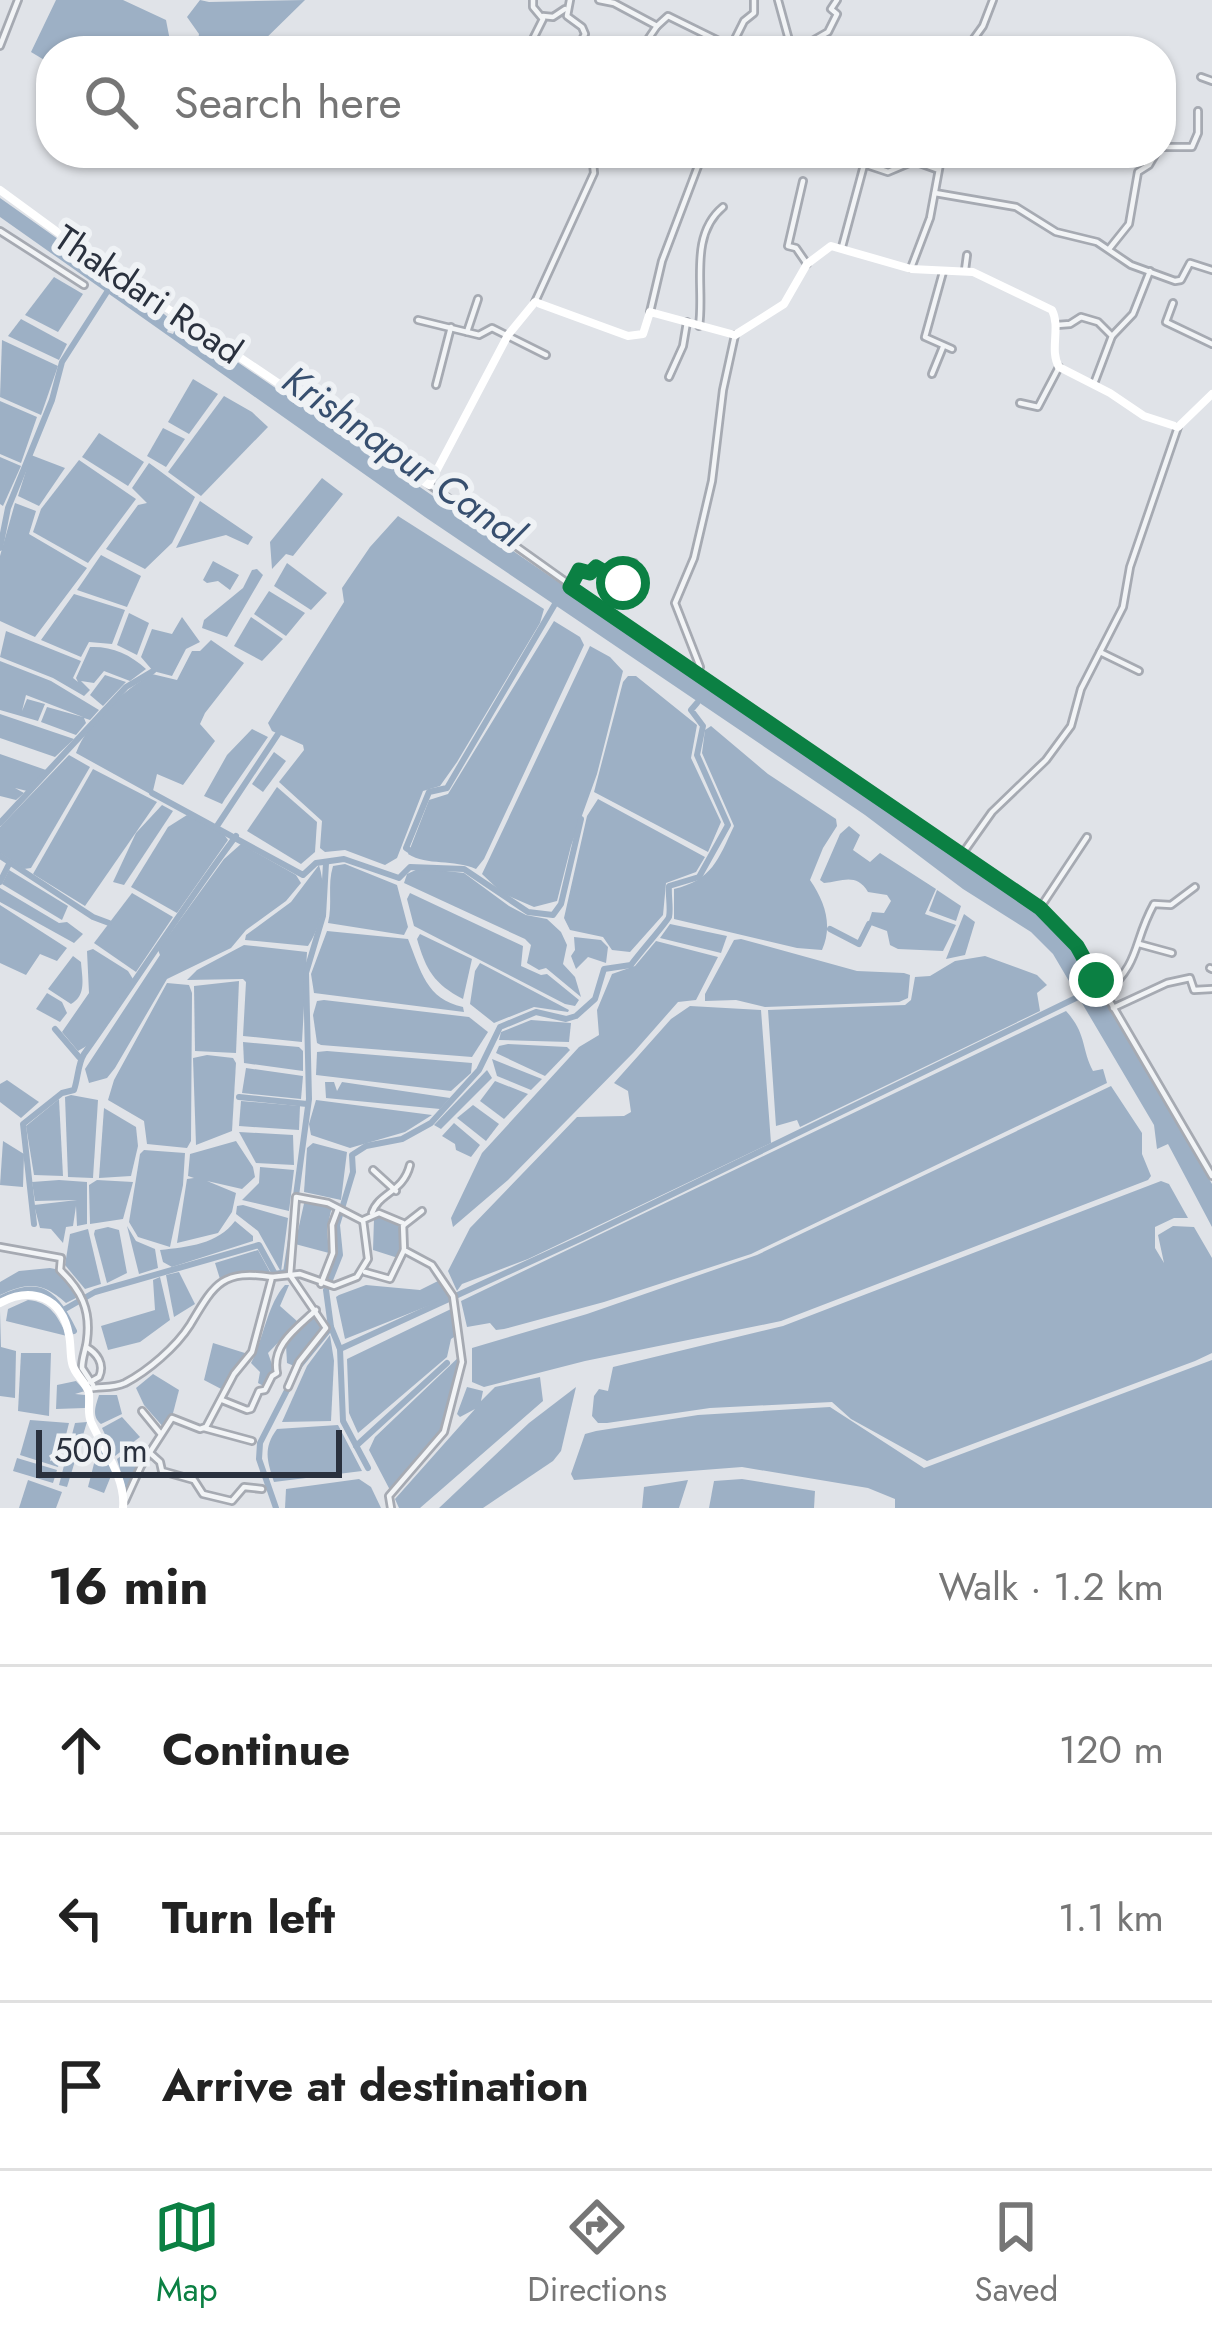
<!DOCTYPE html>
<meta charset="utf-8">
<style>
body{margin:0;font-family:Jost,sans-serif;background:#f6f6f6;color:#222}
.scale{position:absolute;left:36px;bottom:30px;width:306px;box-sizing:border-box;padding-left:12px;border:6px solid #2a313e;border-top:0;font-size:33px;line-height:42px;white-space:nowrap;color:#2a313e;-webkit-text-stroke:9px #eff2f5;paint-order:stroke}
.stop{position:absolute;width:36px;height:36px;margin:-27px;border:9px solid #0b8043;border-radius:50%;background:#fff}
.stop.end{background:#0b8043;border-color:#fff;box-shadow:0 3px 12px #0008}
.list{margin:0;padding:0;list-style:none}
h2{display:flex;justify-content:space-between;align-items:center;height:156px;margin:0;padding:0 48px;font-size:51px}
h2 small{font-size:39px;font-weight:400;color:#767676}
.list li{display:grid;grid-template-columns:78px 1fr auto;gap:36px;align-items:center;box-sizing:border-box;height:168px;padding:0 48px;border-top:3px solid #e0e0e0}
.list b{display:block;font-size:45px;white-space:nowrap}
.list em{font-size:39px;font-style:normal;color:#767676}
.icon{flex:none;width:66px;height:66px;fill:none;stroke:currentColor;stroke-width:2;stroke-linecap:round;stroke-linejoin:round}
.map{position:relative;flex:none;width:1212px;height:1508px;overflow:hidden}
.search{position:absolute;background:#fff;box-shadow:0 3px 9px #0004;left:36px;right:36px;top:36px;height:132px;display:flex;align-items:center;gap:30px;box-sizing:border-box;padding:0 42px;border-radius:48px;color:#767676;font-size:45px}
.sheet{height:660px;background:#fff}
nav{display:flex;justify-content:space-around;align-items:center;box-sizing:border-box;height:168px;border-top:3px solid #e0e0e0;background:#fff;font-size:33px;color:#767676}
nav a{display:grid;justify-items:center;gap:6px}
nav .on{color:#0b8043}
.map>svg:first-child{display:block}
.water{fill:#9db0c5}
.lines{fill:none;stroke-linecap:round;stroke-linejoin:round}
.canal{stroke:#9db0c5;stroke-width:6}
.street-casing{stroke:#a6aab2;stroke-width:10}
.street{stroke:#f2f4f6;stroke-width:4.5}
.secondary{stroke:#fff;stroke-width:8}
.route{stroke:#0b8043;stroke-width:15}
.labels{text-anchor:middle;stroke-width:12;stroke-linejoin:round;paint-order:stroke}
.street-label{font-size:36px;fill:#2a313e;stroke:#eff2f5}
.water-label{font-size:39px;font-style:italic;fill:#374f6f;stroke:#eff2f5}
</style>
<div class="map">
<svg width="1212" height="1508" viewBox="0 0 1212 1508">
<rect width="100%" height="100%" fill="#e0e3e8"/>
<g class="water">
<path d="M56,0H123L166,20L172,51H51V64L31,52Z"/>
<path d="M200,0L209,2L305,0L253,51H196L199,34L187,17Z"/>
<path d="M0,198L164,314L171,320L167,332L173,334L177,325L185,326L961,858L972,862L1037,913L1081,957L1212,1184V1227L1168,1144L1157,1149L1154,1125L1053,954L1031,932L963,889L865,815L425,517L0,217Z"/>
<path d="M54,277L83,294L58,332L25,315Z"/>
<path d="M21,319L67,344L59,360L8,336Z"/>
<path d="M2,340L58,366L41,415L0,397Z"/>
<path d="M193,379L218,394L189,434L168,422Z"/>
<path d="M224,396L252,412L268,427L201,496L168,472Z"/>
<path d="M0,401L37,417L21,463L0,454Z"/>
<path d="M163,428L185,439L166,467L147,456Z"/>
<path d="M99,433L144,462L128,486L82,457Z"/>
<path d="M31,455L65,468L39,506L18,496Z"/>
<path d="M0,457L21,466L3,506L0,504Z"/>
<path d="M79,460L136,499L88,563L33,532L41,509Z"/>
<path d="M149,463L195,497L172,543L145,569L106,549L138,505L147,503L132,488Z"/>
<path d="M322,478L343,494L293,556L286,554L272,569L270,542Z"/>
<path d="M200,501L253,537L248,545L226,535L176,548Z"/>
<path d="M15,503L36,511L29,534L87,568L35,637L0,621V556Z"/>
<path d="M398,516L544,609L540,623L457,762L440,786L423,791L397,858L385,865L345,850L325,852L320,848L322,821L279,782L304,750L303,745L272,731L268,723L344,602L342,588L370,547Z"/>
<path d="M101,555L141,576L127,607L77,590Z"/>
<path d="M213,561L239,575L230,590L218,581L207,583L203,580Z"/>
<path d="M287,563L327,593L311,610L274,586Z"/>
<path d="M257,569L263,575L227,637L202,628L204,620L243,588L252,570Z"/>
<path d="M269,591L305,613L286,636L254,614Z"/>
<path d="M74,594L125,610L112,644L89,642L81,657L41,640Z"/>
<path d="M129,613L149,623L137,655L117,645Z"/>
<path d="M182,617L200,642L186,649L172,676L153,671L141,657L152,629L172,634Z"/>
<path d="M251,617L283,639L262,661L234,646Z"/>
<path d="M554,621L580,637L584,645L484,859L476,869C454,859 427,866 408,854L429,800L448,794Z"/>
<path d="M6,631L81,661L73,678L78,682L76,678L90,647C111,646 130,654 146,669L130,681L104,671L94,683L81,681L90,690L84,696L53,678L0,657Z"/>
<path d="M211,640L244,663L205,713L200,724L215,741L183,785L157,774L152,795L76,753C88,721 123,691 152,674L177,680L192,651H200Z"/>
<path d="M590,646L610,657L623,671L597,774L571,846L557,901L534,907L502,893L482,874Z"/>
<path d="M0,661L51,681L99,710L90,720L84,718L86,723L76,735L41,722L47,707L83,717L26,695L22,711L27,699L45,704L38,721L0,710Z"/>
<path d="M105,675L126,682L103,706L90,695Z"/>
<path d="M628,676H636L697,725L691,758L721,822L708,852L594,792L623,682Z"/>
<path d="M0,714L74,739L55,757L0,738Z"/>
<path d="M711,726L768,774L836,819L837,826L823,848L810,880C825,902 833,925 822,950L797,948L674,919V889C712,880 718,860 734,826L702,753L705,730Z"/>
<path d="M252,729L268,737L225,799L222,804L204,796L227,755Z"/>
<path d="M274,752L286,761L263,792L252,784Z"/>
<path d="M0,754L46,770L27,791L15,788L24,793L16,800L0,796Z"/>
<path d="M69,755L90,767L31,868L24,869L0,853V827Z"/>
<path d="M93,769L157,802L85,906L33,874Z"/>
<path d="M277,787L317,822L315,852L301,864L247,831Z"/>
<path d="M598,799L705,857L696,872L666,883L663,915L630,952L612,950L603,937L570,930L564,918L587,816Z"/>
<path d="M162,805L173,811L124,885L113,882L136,833Z"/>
<path d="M187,815L223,833L228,840L177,913L131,887L168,827Z"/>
<path d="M849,826L860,835L853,850L870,862L880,853L936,889L925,914L956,925L943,951L898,949L890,945L887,931L868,924L872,912L884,913L891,901L887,895L868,892C856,872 841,882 824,883L820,880L840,834Z"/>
<path d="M241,844L296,875L301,883L286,901L246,930L231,948L167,979L115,1068L107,1078L89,1083L85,1069L160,955L158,950L224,859Z"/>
<path d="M345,864L397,885L408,927L404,935L328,923C333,904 327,885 333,866Z"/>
<path d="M319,865C327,891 323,924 308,946L245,940L246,935L291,902Z"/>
<path d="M420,868L464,873L509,906L526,915L547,919L561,932L567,945L563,964L575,977L581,997L546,968L539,970L527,963L531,945L525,939L404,883L407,874Z"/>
<path d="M9,870L68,906L62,920L2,884Z"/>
<path d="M0,888L59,923L67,922L83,934L74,943L0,902Z"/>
<path d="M937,890L961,906L956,921L929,911Z"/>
<path d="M132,893L173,917L136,972L94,943Z"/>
<path d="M410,893L523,946L521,966L541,975L547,974L579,1000L575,1006L565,1004L414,926L407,899Z"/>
<path d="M0,905L67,948L57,961L40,954L26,975L0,963Z"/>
<path d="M964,914L975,922L965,955L946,959Z"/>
<path d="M670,924L727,936L721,953L660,938Z"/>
<path d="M327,931L408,939C421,971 426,999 463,1007L464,1012L314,993L311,974Z"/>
<path d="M420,934L472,959L463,999C434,984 426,970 417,939Z"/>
<path d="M574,937L601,940L608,947L606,963L588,957L576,969L571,956L575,950Z"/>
<path d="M741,939L857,971L904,973L910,975L908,998L899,1002L765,1007L736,1000L705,1001V994L734,940Z"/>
<path d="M656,941L718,957L696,1000L678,1002L634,1052L508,1180L453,1227L451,1218L482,1153L579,1047L599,1035L597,1010L612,974L635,966Z"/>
<path d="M244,945L307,952L302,1042L243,1036L246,982L243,979L187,980L197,970Z"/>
<path d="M93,949L128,971L133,979L90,1044L78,1051L62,1032L89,993L87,951Z"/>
<path d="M73,956L81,962C82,978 87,995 71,1004L48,989Z"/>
<path d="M985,956L1037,975L1047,985L1037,993L1040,1011L800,1127L797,1120L776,1126L768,1010L905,1005L911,1000L915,977L930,976L955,961Z"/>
<path d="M480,963L569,1010L568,1012L534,1007L494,1023L470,1004L475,971Z"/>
<path d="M239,981L236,1053L195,1051L194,986Z"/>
<path d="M167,983L189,985L192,993L191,1141L187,1148L147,1144L144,1121L108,1100L114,1080Z"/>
<path d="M47,993L62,1002L67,1013L60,1022L36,1009Z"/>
<path d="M324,1000L469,1017L488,1032L472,1057L321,1045L317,1043L313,1015L317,1001Z"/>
<path d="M690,1006L761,1010L771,1143L528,1259L462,1284L457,1291L448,1271L470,1228L577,1117L624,1116L631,1112L628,1091L614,1083L671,1019Z"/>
<path d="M1066,1011C1087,1034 1081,1048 1093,1071L1103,1069L1107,1083L751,1254L604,1302L504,1329L496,1330L490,1323L467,1327L461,1301Z"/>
<path d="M531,1020L571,1023L569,1042L499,1040L501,1032Z"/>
<path d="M243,1042L299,1047L303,1051V1071L244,1063Z"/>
<path d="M508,1044L567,1047L570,1050L545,1076L496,1053L499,1046Z"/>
<path d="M327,1051L472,1063L471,1073L451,1091L316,1075L317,1052Z"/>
<path d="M207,1055L233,1058L236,1063L232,1131L196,1145L193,1058Z"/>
<path d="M492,1059L542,1079L531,1090L497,1076Z"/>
<path d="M246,1068L303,1076L301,1099L242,1093Z"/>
<path d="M487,1070L492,1078L441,1129L434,1125Z"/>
<path d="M7,1080L39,1102L21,1118L0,1102V1084Z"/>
<path d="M495,1081L528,1094L504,1119L480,1101Z"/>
<path d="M325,1082H334L337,1091L342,1082L450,1098L440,1109L326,1098Z"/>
<path d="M1111,1086L1142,1133V1154L1151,1176L1148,1180L781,1321L585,1361L484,1387L472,1382V1348L587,1314L757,1255Z"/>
<path d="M71,1095L98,1100L93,1178L68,1177L65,1097Z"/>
<path d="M59,1099L63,1176L34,1175L26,1126Z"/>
<path d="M316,1100L432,1115L405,1132L350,1148L311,1135L309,1124Z"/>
<path d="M241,1101L300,1106L299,1130L239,1126Z"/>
<path d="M473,1105L499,1124L486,1141L457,1118Z"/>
<path d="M104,1108L136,1127L138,1146L131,1176L99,1178Z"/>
<path d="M454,1123L480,1145L471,1157L456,1150L455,1144L442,1136Z"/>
<path d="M239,1132L293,1135L294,1165L256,1163Z"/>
<path d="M3,1141L24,1154L23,1187L0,1185Z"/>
<path d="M236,1141L253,1167L255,1177L242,1189L207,1181L236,1193L232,1212L218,1233L177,1243L187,1179L194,1178L188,1176L190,1154Z"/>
<path d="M313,1143L347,1152L341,1200L304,1192L307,1148Z"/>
<path d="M144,1150L185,1153L183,1185L170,1247L138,1237L129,1222L140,1154Z"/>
<path d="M260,1167L294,1170L289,1211L242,1200L259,1183Z"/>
<path d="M59,1180L87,1182V1224L77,1226L76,1206L73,1226L66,1227L63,1243L51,1229L40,1228L34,1205L77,1200L35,1201L32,1182Z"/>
<path d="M97,1180L133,1182L123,1219L90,1224L89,1185Z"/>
<path d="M1161,1181L1169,1184L1188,1218H1174L1155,1227V1248L1164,1263L1158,1235L1173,1226L1194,1227L1212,1258V1353L1195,1361L927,1461L851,1419L832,1402L710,1408L607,1423H598L592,1416L594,1396L599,1389L608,1391L613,1367L783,1326Z"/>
<path d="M305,1199L332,1206L327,1229L329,1253L295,1244Z"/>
<path d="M243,1205L288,1218L281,1272L258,1231L236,1214L237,1206Z"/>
<path d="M380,1214L406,1225L398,1258L373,1250L374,1219Z"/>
<path d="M235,1221L253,1236V1241L172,1267L163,1262L160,1250C188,1247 218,1244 235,1221Z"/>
<path d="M127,1226L136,1241L155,1249L158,1268L139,1274Z"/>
<path d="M108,1227L119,1230L127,1273L107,1283L94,1234L95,1230Z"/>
<path d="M88,1229L101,1284L85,1289L65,1265L70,1234Z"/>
<path d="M258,1250L270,1272L220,1279L215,1263Z"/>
<path d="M50,1268L60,1270L82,1295L66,1303C42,1282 29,1282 0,1295V1282L19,1271Z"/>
<path d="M179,1272L195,1304L174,1317L166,1275Z"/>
<path d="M160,1277L170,1320L140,1342L108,1350L101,1326L155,1310L153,1280Z"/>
<path d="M442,1279L453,1296L345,1339L336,1297L339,1295L366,1285L420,1290Z"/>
<path d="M285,1285H289L280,1306L298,1322L268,1353L275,1373L269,1389L258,1383L260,1372L251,1363C264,1338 267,1305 285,1285Z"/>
<path d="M28,1300C51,1302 58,1317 67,1336L6,1321L8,1309Z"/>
<path d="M451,1309L459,1320L460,1333L451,1339L447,1357L358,1433L349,1413L347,1359Z"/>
<path d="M0,1311L1,1347L16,1351L15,1398L0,1396Z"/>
<path d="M313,1316L322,1330L294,1366L287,1363L286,1345Z"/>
<path d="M330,1335L334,1361L331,1421L282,1422L307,1366Z"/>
<path d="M213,1343L248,1354L234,1370L225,1391L204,1380Z"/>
<path d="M21,1353H51L49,1416L18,1411Z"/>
<path d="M462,1354C457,1418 432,1446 391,1492L369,1450L375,1437Z"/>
<path d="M1212,1360V1508H895V1499L868,1488L742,1467L574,1480L571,1474L585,1434L596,1431L698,1415L830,1407L924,1468Z"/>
<path d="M153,1374L179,1390L171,1421L164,1428L144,1405L136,1388Z"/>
<path d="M540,1377L543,1401L420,1508H399L395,1499L475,1409L460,1417L457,1414L467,1387L483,1391L481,1401L495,1387Z"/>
<path d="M76,1381L85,1391L75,1394L85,1395V1408L56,1409L57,1385Z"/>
<path d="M576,1387L561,1451L553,1461L483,1508H439L529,1423Z"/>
<path d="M99,1395H117L122,1414L101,1424C91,1416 96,1405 99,1395Z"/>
<path d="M122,1417L140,1437L115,1456L102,1428Z"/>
<path d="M30,1420L69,1423L58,1467L20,1455Z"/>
<path d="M87,1422L67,1487L59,1485L75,1423Z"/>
<path d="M338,1425L362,1471L274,1482C267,1460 263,1448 277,1429Z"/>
<path d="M137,1444L147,1455L126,1490L117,1459Z"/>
<path d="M98,1448L105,1451L113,1471L104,1493L88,1487Z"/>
<path d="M17,1458L57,1470L53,1483L13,1471Z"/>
<path d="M359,1479L371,1487L381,1508H285L286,1489Z"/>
<path d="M742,1479L815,1491L814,1508H709L714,1481Z"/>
<path d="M28,1480L62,1492L56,1508H19Z"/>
<path d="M688,1480L679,1508H642L644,1487Z"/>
</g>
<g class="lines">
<g class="canal">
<path d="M0,548L8,508L52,400L62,362L107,292"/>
<path d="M152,793L303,875L316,863L344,859L399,878L410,867L464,869L528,912L553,915L561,904L581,819"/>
<path d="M0,823L126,687L153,671"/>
<path d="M217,826L278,734"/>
<path d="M409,850L406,848L429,792L447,788L555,604"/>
<path d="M0,856L93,917L109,923"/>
<path d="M0,882L9,864"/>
<path d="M830,929L859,944L869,924"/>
<path d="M55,1029L79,1057"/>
<path d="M239,1097L307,1104"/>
<path d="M295,1203L309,1099L306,973L323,916L326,863"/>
<path d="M34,1224L23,1124L62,1093L74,1090C78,1079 78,1063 84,1054C136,981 182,908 236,836"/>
<path d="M0,1299C42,1277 56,1295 74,1331"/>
<path d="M65,1309L95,1292L259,1245L275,1274L286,1272L292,1233"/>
<path d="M331,1327L340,1349L343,1421L368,1468"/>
<path d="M340,1349L582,1238L1080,996"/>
<path d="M356,1446L447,1363"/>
<path d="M276,1508L259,1459L260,1443L300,1365L331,1327L326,1290L340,1255L337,1225L353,1172L352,1155L366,1146L402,1139L431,1123L479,1070L500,1027L536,1012L566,1019L576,1016L595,999L604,969L631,965C637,956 667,922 669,917C671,909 668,895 669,886L699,877L728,825L697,755L703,726L691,710L697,703"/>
</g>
<g class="street-casing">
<g id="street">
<path d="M570,0L567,16L582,27L585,34L577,49"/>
<path d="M599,0L614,3L657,26L640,51"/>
<path d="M778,0L792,51"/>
<path d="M543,16L553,17L565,9"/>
<path d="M657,26L668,16L731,47"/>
<path d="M650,39L679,51"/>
<path d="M0,46L18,0"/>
<path d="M527,51L543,19L533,7V0"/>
<path d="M729,51L744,21L754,13V0"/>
<path d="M795,51L828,32L837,14L831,9L837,0"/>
<path d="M965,51L983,26L993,0"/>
<path d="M1201,77L1212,81"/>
<path d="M1161,147H1192L1198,133V111"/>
<path d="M880,153H885"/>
<path d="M864,164L888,172L914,161L936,169"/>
<path d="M803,181L788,246L796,248L807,264"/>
<path d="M935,193L1016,207L1056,232L1097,242L1131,265L1175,281L1181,280L1190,263L1212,270"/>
<path d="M0,231L84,285"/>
<path d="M842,247L864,165L854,153"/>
<path d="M1109,249L1129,224L1138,172L1149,165L1156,153"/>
<path d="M911,268L930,218L942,153"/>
<path d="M965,270L967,255"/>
<path d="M943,272L925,337L952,349"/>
<path d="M535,302L594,173L592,153"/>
<path d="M1173,303L1166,322L1212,344"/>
<path d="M650,312L662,261L703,153"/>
<path d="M418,320L479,335L492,328L546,355"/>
<path d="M1057,325L1070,324L1081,317L1098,322L1112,336L1095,381"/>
<path d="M699,326C705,288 688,236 723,207"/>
<path d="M467,332L478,299"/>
<path d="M1112,336L1133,314L1150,271"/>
<path d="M932,374L943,347"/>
<path d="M669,377L683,346L687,322"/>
<path d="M436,385L451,327"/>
<path d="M1020,403L1038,407L1059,367"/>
<path d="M430,485L705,681L1044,911L1077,945L1212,1176"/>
<path d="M623,583L634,563"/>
<path d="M570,587L579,570L589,573L595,567L630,588"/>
<path d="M1100,652L1139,671"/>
<path d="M696,675L700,667L675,603L694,558L712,481L723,390L735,335"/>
<path d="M963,853L992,812L1046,760L1071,726L1081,689L1123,607L1130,567L1178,427"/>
<path d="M1040,908L1087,837"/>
<path d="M1139,944L1172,953"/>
<path d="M1210,968L1212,969"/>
<path d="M1105,994C1142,960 1132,944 1154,904L1171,905L1195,887"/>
<path d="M1113,1008L1167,983L1190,978L1194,990L1212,989"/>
<path d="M373,1170L396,1191"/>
<path d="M372,1213C379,1192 403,1193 410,1165"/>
<path d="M404,1225L422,1211"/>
<path d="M0,1247L61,1258L60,1270C81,1290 91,1310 87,1340C86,1350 82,1357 82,1368L93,1385"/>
<path d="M365,1272L390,1279L404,1250"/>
<path d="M321,1284L333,1253L332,1225L338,1209"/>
<path d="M86,1347C97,1353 105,1364 99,1377L90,1382"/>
<path d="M288,1387L299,1362L326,1328L290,1275L296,1197L328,1203L363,1221"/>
<path d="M88,1389C100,1386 112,1389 125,1383C148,1371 176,1347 190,1325C214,1285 221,1269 272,1277"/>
<path d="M222,1400L247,1410L251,1409L259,1391L265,1390L272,1376L277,1373C271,1345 297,1328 316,1310"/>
<path d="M142,1411L160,1433"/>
<path d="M204,1428L252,1441"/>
<path d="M150,1453L160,1462L162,1471L194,1480L203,1494L232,1501L244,1487L262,1489"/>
<path d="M125,1501L141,1466L172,1418L200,1429L206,1427L234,1374L252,1352L272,1277L300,1274L334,1286L357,1277L368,1259L363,1220L379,1213L403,1223L404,1250L432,1265L453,1296L462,1362L444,1432L389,1496L391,1508"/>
</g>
</g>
<use href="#street" class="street"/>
<g class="secondary">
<path d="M0,190L97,261L429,485L508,335L535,302L628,336L643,334L650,312L735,335L784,304L807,264L831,246L911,269L973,272L1052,310C1061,328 1049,350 1059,367L1110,393L1144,416L1178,427L1212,394"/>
<path d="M0,1303C32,1286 62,1297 69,1335C71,1344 70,1354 72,1363C74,1375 87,1382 89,1394C90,1405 87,1412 91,1422C103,1449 126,1478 123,1508"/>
</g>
</g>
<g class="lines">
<path class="route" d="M623,583L596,567L590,573L579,570L570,587L1040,908L1077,946L1096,980"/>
</g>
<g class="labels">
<g class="street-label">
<text transform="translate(149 294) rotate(34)" y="13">Thakdari Road</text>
</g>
<g class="water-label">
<text transform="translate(404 456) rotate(35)" y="14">Krishnapur Canal</text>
</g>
</g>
</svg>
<div class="scale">500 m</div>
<div class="stop" style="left:623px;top:583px"></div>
<div class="stop end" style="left:1096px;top:980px"></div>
<div class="search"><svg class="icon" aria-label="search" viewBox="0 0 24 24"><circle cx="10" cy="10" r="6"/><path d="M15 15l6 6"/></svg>Search here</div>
</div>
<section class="sheet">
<h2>16 min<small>Walk · 1.2 km</small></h2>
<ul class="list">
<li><svg class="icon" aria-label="ahead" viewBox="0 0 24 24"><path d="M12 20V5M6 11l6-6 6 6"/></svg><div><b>Continue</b></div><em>120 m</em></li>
<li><svg class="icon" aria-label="left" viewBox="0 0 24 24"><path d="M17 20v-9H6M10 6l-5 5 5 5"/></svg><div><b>Turn left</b></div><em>1.1 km</em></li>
<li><svg class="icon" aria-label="arrive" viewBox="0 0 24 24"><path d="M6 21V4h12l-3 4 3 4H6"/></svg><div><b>Arrive at destination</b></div></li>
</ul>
</section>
<nav>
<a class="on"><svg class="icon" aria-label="map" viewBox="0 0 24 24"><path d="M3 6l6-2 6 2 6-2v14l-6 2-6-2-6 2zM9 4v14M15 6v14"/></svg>Map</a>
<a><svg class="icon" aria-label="directions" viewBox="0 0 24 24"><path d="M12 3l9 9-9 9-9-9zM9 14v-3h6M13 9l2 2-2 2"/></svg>Directions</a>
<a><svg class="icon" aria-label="saved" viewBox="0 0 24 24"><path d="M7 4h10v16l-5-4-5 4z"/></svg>Saved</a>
</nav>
